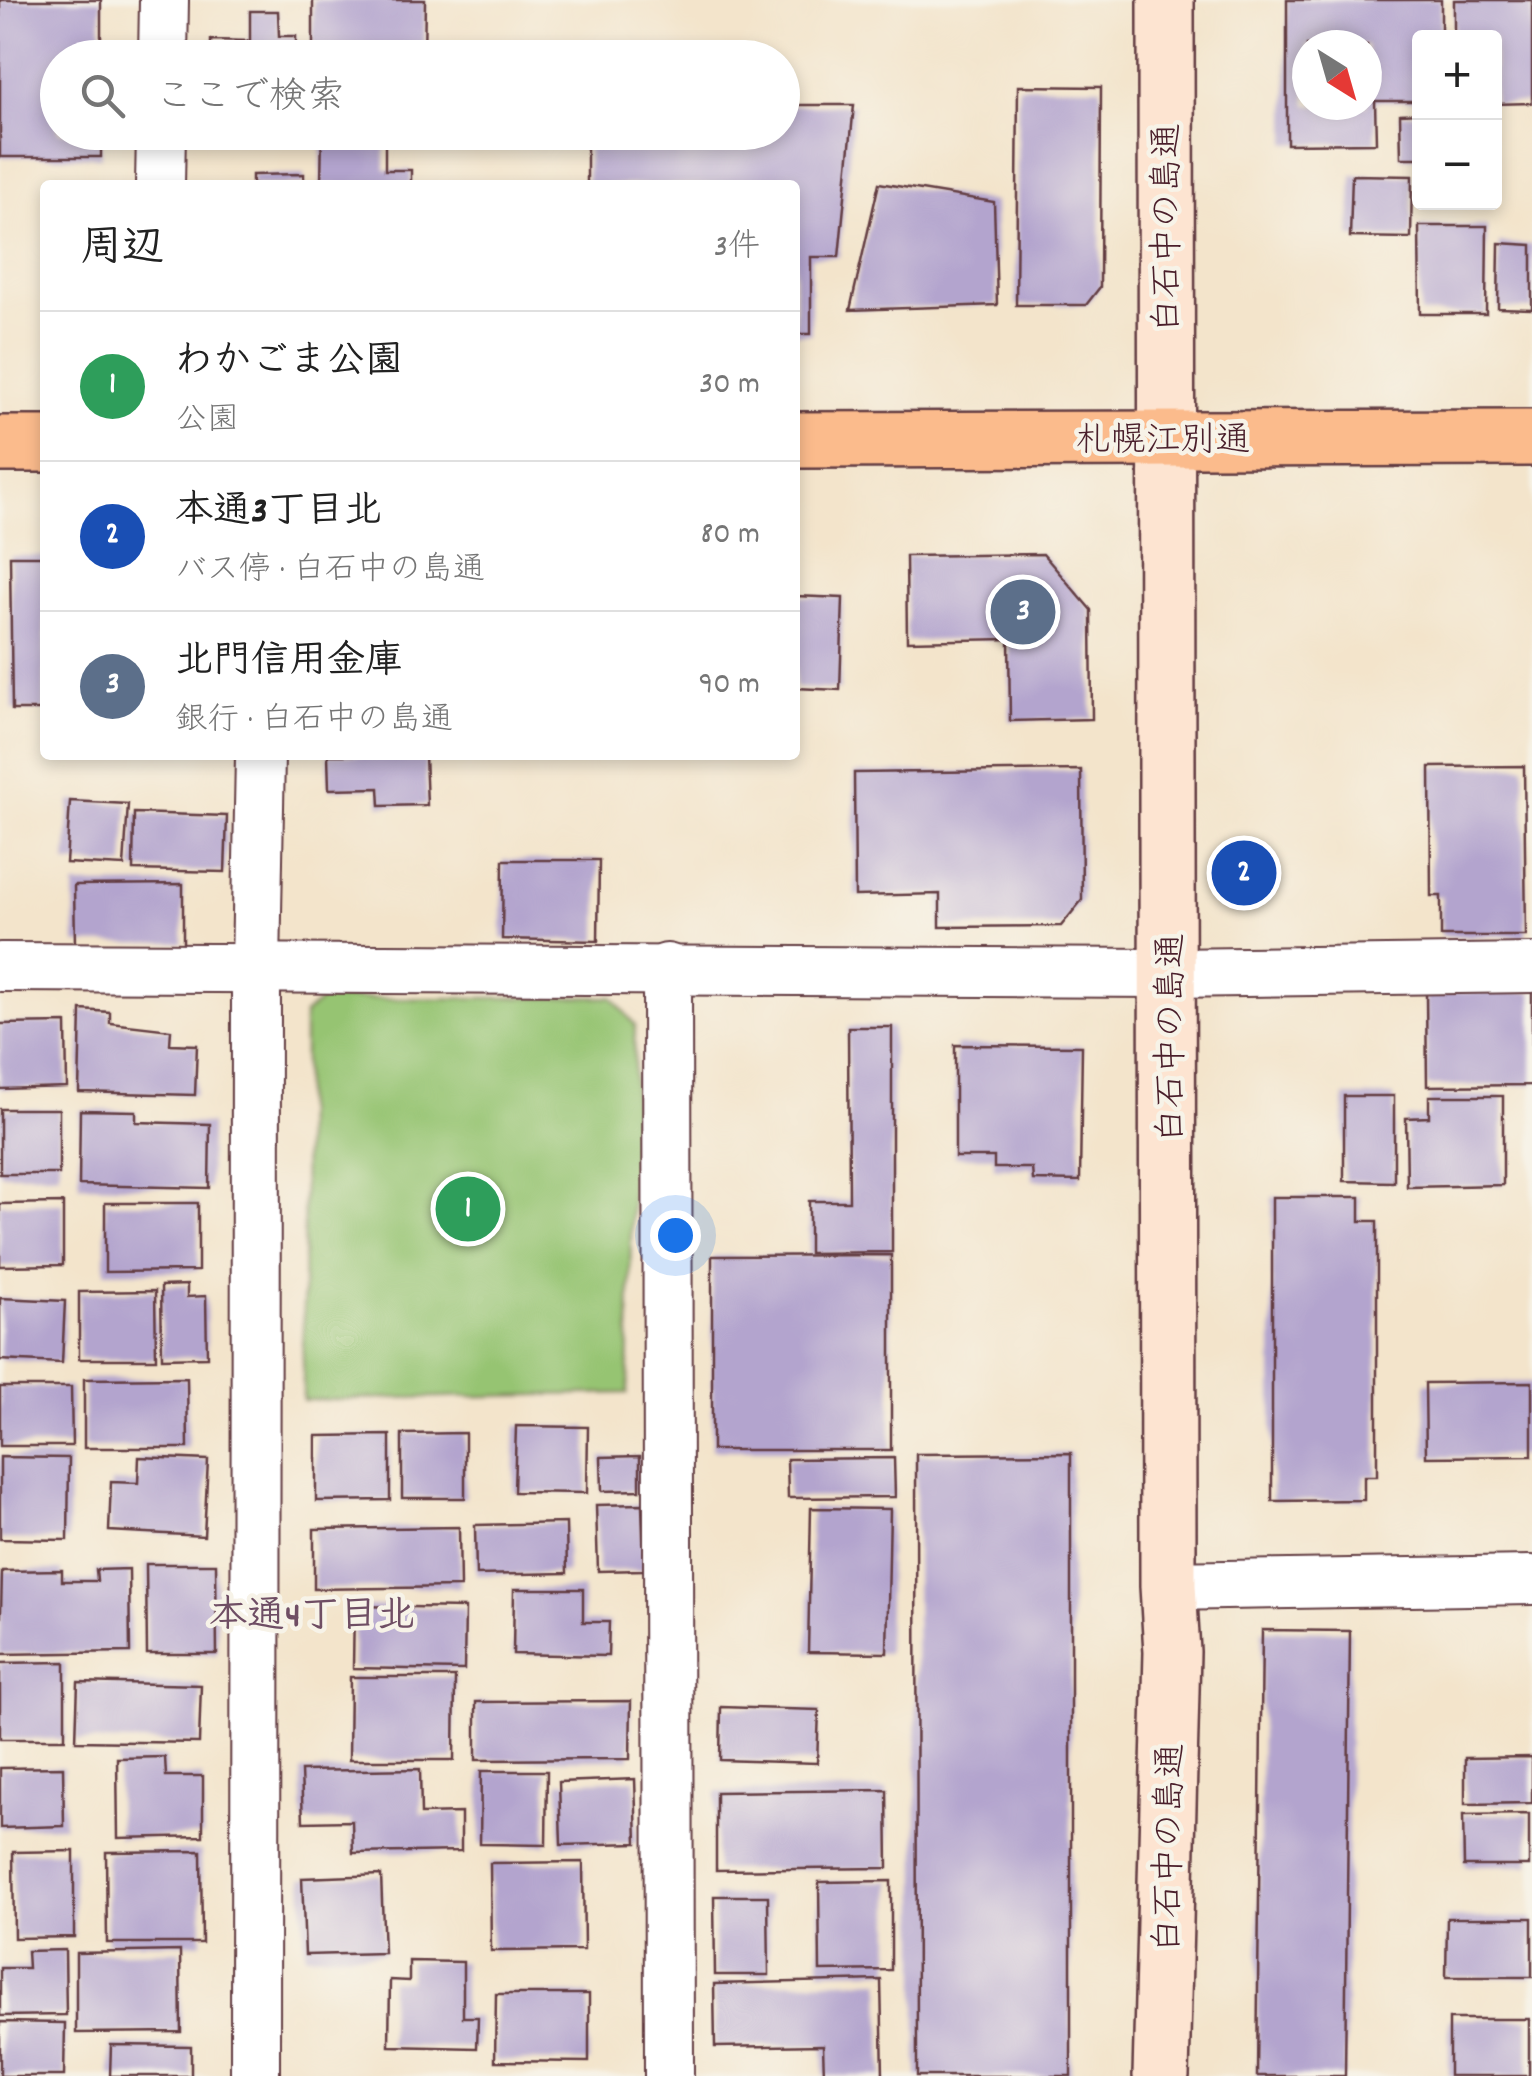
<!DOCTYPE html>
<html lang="ja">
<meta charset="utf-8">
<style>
body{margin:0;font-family:Dekko,"Klee One",sans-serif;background:#f2f2f2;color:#222}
.controls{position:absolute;right:30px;top:30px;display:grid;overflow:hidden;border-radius:10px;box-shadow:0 5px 15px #0003}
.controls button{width:90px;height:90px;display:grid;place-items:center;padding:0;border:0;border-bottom:2px solid #e0e0e0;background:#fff;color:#222;font:50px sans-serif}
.compass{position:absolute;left:1292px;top:30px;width:90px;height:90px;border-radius:50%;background:#fff;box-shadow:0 5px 15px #0003;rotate:143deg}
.you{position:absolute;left:675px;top:1235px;width:35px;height:35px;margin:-25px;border:8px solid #fff;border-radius:50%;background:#1a73e8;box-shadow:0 0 0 15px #1a73e833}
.badge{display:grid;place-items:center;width:65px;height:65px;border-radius:50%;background:#b45309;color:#fff;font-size:32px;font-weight:700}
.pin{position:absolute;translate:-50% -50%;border:5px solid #fff;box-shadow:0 2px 10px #0006}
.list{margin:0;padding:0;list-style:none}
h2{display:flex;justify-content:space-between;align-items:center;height:130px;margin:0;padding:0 40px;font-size:42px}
h2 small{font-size:32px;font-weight:400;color:#767676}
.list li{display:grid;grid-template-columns:65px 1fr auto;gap:30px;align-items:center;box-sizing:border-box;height:150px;padding:0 40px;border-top:2px solid #e0e0e0}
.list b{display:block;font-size:38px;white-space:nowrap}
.list p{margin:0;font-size:32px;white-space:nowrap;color:#767676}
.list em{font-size:32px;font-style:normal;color:#767676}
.icon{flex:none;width:55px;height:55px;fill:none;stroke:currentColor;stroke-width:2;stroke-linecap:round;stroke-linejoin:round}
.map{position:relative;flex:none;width:1532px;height:2076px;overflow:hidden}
.search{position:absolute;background:#fff;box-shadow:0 5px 15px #0003;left:40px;top:40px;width:760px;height:110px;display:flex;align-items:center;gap:25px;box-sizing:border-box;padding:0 35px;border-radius:55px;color:#767676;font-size:38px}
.panel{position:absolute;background:#fff;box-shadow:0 5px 15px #0003;left:40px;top:180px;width:760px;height:580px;border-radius:10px}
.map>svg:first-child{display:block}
.green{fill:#96c472;stroke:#70724e;stroke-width:2.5}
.building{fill:#b3a4ce;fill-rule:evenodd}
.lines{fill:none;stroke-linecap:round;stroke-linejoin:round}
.street-casing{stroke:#633d43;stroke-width:52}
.secondary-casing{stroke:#633d43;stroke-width:60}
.highway-casing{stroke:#633d43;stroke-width:60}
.street{stroke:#fff;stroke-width:48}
.secondary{stroke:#fde4d1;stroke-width:55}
.highway{stroke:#fbbb8c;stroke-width:55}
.labels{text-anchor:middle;stroke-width:9;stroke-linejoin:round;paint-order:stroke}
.street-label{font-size:35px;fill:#4a1f2b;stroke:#f7f3e8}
.neighbourhood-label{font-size:38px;font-weight:bold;fill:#6f4e64;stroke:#f7f3e8}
</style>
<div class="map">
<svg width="1532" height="2076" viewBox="0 0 1532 2076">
<rect width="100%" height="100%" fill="#f7f3e8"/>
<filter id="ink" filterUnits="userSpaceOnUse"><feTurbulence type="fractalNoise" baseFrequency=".01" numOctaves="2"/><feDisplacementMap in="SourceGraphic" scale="20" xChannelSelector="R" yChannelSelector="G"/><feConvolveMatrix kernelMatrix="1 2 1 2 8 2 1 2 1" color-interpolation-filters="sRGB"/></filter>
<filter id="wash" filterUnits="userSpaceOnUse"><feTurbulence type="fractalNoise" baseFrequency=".0048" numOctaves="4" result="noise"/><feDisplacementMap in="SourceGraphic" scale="40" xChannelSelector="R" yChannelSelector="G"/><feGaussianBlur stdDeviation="2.25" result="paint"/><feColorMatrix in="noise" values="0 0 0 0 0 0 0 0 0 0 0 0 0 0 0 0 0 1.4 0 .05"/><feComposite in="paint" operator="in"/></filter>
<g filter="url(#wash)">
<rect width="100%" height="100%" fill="#f3e4cb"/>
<path class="green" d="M612,997L635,1025L628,1393L303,1400L304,1014L323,999Z"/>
<g id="blocks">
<g class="building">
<path d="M0,0H101V58H58V132H101V157H0Z"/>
<path d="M313,0H425L424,58H313Z"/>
<path d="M1287,0H1441V38H1420V101H1375L1376,143L1287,144ZM1307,45H1367V105H1307Z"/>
<path d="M1454,0H1532V103L1494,104V38H1454Z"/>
<path d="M250,11H278L279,36H296V58H211V40L250,41Z"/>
<path d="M1018,86L1101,87L1100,287L1086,305H1016Z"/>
<path d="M782,105H854L839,257H811V334H795V185H587V132H782Z"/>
<path d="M1420,113V158H1401L1400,114Z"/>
<path d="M210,132H295V139L210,138Z"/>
<path d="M322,132H385V170H411V185H321Z"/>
<path d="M304,174V185H252V175Z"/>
<path d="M1352,175L1412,176L1411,238L1350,237Z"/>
<path d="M879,183L994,202L997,305L850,310Z"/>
<path d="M1419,226H1487L1486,314H1420Z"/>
<path d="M1499,243L1532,245V309L1498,308Z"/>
<path d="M1043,554L1091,610L1092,719L1010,721L1009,639L907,641L906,556Z"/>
<path d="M10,556H45V710H12Z"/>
<path d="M795,596L843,598L840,690L795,688Z"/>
<path d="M328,755H425L427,805L380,806L379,788L329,789Z"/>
<path d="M1524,766L1526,936H1441V896H1431L1430,767Z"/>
<path d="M1081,770L1082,900L1061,926L940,927V894L855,896L854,773Z"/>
<path d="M70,801L128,804L124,866L66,863Z"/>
<path d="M134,813L227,816L225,872L133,870Z"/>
<path d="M503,860H599L598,941L502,939Z"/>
<path d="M183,884V943L75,944L74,885Z"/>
<path d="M1532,992V1085L1427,1086L1426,993Z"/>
<path d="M81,1010L110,1012V1023L171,1030L170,1044L197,1045L195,1095L79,1092Z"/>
<path d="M66,1023L67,1087L0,1089V1024Z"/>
<path d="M848,1027H892V1252L809,1253V1201H849Z"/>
<path d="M955,1045L1082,1046L1080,1181L1033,1180L1032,1168H994V1157H955Z"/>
<path d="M1344,1096H1394V1182L1344,1181Z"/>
<path d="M1429,1096H1503V1185L1407,1187L1406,1118L1429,1117Z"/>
<rect x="0" y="1109" width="59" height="65"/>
<path d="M80,1110L136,1111V1122L210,1124L209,1188L79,1185Z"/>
<path d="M1272,1197H1360V1221H1377V1476H1364V1500L1272,1501Z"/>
<path d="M63,1203V1265L0,1266V1204Z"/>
<path d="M105,1203H198V1271L105,1272Z"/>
<path d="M891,1255V1450H712V1256Z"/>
<path d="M187,1285V1297L206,1296L207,1357L162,1358L161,1286Z"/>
<path d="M155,1291L156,1359H79V1292Z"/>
<path d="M0,1298L65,1301L62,1363L0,1360Z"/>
<path d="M187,1378L188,1448H84V1379Z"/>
<path d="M1532,1382V1456L1426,1457L1425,1383Z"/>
<path d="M0,1387H71L72,1446H0Z"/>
<path d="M516,1426L588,1427L587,1493L514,1492Z"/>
<path d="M465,1433V1498H402V1434Z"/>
<path d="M390,1435V1500L316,1501V1436Z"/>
<path d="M1071,1453V2076H917L916,1454Z"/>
<path d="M640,1456V1490L602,1491L601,1457Z"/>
<path d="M0,1457L69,1458L68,1540L0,1539Z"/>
<path d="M139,1457L208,1460L204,1536L109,1531L111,1482L138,1483Z"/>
<path d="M894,1458L895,1497L788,1498L787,1459Z"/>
<path d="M642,1504L644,1570L598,1571L596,1505Z"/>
<path d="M811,1508L890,1509L887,1653L808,1652Z"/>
<path d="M566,1523L567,1573L476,1575L475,1525Z"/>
<path d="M459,1527L460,1587L314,1589V1529Z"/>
<path d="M146,1564H216L217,1654H147Z"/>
<path d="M129,1569L130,1652L0,1654L2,1571L62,1570V1581H97L96,1570Z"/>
<path d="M514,1589H583V1622H609L608,1656L513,1654Z"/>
<path d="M354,1606L465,1608L464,1670L353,1668Z"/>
<path d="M1262,1630L1350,1631L1345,2076H1257Z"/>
<path d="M65,1662V1739H0V1663Z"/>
<path d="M350,1677H455L454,1760H349Z"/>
<path d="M78,1682L201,1685L199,1743L76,1741Z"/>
<path d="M631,1701L630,1759L476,1760V1702Z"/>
<path d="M721,1707L819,1710L817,1763L720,1760Z"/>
<path d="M165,1757L166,1776H203V1836L118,1838L117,1758Z"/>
<path d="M1532,1757V1803L1465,1804V1758Z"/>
<path d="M63,1767L64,1826L0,1828V1768Z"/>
<path d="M420,1769L421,1814L461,1813V1851L353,1853L352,1821L303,1822L301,1771Z"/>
<path d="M481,1771H547L546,1845L480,1844Z"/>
<path d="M635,1779L637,1843L561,1845L559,1782Z"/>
<path d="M887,1790L888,1868L716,1870V1792Z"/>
<path d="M1529,1814V1866H1464L1463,1815Z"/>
<path d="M74,1851V1937L14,1938L13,1852Z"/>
<path d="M201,1851L202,1943H107L106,1852Z"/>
<path d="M583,1862L584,1950L491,1951L490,1863Z"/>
<path d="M381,1875L384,1953L305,1955L302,1878Z"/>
<path d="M891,1881V1970L820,1971L819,1882Z"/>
<path d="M714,1896H768L769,1975H715Z"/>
<path d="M1447,1918H1532V1977H1446Z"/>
<path d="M65,1950L66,2015L0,2016V1968H28L27,1951Z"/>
<path d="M180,1951L181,2032L76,2033V1953Z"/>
<path d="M409,1961L463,1962V2017H478L477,2048L389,2046L390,1980L409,1981Z"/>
<path d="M881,1980L883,2076H824L823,2045L715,2047L714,1984Z"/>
<path d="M496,1994H589V2062L495,2061Z"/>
<rect x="1449" y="2019" width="80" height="57"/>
<path d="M0,2022L65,2023L64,2076H0Z"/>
<path d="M111,2045L191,2046V2076H110Z"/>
</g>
</g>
</g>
<g filter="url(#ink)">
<use href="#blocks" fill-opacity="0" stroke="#633d43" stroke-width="2.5"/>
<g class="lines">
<g class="street-casing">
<g id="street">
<path d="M163,58L164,0"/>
<path d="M160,185L161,132"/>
<path d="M0,967L1169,973L1532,968"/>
<path d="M667,968L669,2076"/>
<path d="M1168,1586L1532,1580"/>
<path d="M255,2076L256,967L260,755"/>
</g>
</g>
<g class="secondary-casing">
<path id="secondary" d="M1161,2076L1172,1652L1168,1586L1166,0"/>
</g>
<g class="highway-casing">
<g id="highway">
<path d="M795,440L1532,438"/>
<path d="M0,444H45"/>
</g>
</g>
<use href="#street" class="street"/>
<use href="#secondary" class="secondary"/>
<use href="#highway" class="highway"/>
</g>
</g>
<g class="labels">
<g class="street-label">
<text transform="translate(1165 228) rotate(-90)" y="12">白石中の島通</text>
<text x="1163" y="450">札幌江別通</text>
<text transform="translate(1169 1038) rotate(-90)" y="12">白石中の島通</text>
<text transform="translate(1167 1848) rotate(-89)" y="12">白石中の島通</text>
</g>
<g class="neighbourhood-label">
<text x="312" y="1626">本通4丁目北</text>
</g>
</g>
</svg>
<div class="controls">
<button>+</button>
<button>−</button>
</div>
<svg class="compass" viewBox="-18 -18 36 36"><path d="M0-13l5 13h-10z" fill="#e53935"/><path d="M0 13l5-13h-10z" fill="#767676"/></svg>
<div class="you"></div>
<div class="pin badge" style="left:468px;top:1209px;background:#2e9e5b">1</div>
<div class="pin badge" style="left:1244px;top:873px;background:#1a4fb4">2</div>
<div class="pin badge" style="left:1023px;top:612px;background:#5c6f8a">3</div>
<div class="search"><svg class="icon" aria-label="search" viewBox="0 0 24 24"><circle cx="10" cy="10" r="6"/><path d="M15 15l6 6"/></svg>ここで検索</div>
<section class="panel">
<h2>周辺<small>3件</small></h2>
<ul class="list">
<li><span class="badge" style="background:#2e9e5b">1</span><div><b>わかごま公園</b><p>公園</p></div><em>30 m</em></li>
<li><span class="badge" style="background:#1a4fb4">2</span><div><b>本通3丁目北</b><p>バス停 · 白石中の島通</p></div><em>80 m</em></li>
<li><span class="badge" style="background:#5c6f8a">3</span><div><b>北門信用金庫</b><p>銀行 · 白石中の島通</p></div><em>90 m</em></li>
</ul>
</section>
</div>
